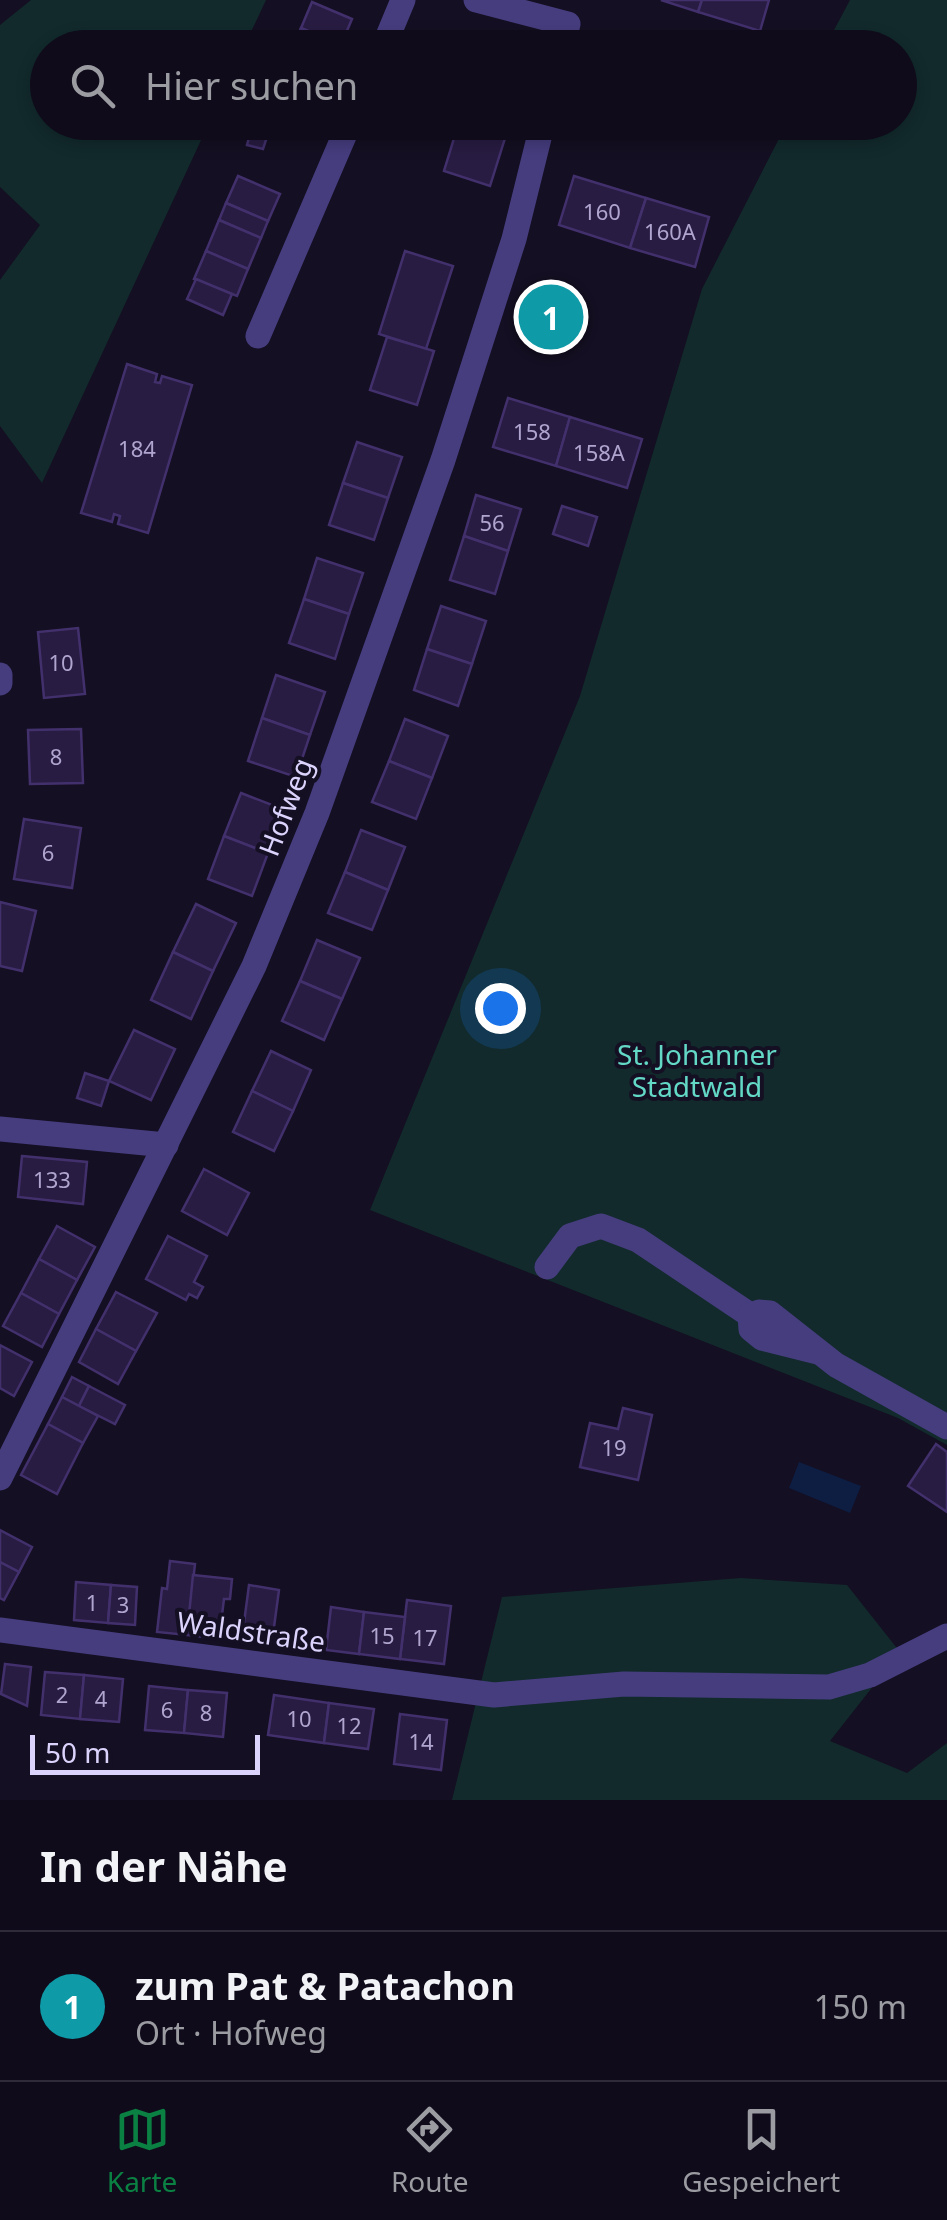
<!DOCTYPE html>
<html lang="de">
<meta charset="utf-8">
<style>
body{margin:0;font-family:"Noto Sans",sans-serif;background:#181423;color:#f1f3f6}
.scale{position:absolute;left:30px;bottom:25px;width:230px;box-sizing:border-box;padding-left:10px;border:5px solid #dcd3fd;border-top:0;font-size:28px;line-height:35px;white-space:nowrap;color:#dcd3fd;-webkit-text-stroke:8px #140f22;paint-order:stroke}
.you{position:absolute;left:500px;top:1008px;width:35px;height:35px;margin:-25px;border:8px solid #fff;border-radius:50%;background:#1a73e8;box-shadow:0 0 0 15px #1a73e833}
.badge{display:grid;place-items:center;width:65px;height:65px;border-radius:50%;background:#0b8043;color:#fff;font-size:32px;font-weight:700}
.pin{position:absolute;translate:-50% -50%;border:5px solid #fff;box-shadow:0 2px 10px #0006}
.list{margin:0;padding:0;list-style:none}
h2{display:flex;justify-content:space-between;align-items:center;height:130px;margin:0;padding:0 40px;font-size:42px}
h2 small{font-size:32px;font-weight:400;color:#9b9ba2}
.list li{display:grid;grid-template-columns:65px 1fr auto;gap:30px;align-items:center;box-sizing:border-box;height:150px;padding:0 40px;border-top:2px solid #2f2b39}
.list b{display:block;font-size:38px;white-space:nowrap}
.list p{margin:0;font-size:32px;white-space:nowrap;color:#9b9ba2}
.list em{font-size:32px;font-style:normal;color:#9b9ba2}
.icon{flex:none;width:55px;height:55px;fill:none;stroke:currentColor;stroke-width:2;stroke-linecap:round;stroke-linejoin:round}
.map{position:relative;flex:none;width:947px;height:1800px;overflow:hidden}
.search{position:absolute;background:#0f0b1a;box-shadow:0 5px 15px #0003;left:30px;right:30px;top:30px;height:110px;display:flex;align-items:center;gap:25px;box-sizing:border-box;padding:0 35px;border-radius:55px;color:#9b9ba2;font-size:38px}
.sheet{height:280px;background:#0f0b1a}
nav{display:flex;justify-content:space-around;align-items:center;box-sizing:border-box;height:140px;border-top:2px solid #2f2b39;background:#0f0b1a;font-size:28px;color:#9b9ba2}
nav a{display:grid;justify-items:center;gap:5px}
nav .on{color:#0b8043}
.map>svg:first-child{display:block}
.green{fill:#122a2c}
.water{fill:#0e1d42}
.building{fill:#281c42;stroke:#42306d;stroke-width:2.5}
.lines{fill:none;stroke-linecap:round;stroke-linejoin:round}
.minor{stroke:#463d7f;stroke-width:25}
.labels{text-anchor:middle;stroke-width:8;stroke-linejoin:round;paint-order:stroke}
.number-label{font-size:22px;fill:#afa5ce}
.street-label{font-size:28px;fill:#dcd3fd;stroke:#140f22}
.park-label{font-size:28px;fill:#63d8c7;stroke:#140f22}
</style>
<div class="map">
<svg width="947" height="1800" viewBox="0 0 947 1800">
<rect width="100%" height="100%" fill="#140f22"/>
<g class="green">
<path d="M31,0H266L244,47L48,48V122L209,123L42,483L0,426V280L40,225L0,187V25Z"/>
<path d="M850,0H947V1445L898,1418L370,1210L580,696L702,289L787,123L900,122V48L825,47Z"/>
<path d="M741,1578L847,1585L900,1652L830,1741L907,1773L947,1743V1800H452L502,1597Z"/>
</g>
<path class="water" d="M799,1462L861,1486L850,1513L789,1488Z"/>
<g class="building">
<path d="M661,0H702L698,12Z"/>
<path d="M702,0H769L760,31L698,12Z"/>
<path d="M312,2L352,19L341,45L301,28Z"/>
<path d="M301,28L341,45L340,48H293Z"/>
<path d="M459,122H468L506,135L490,186L444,171Z"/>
<path d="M468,122H500L498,131Z"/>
<path d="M251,130L268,134L263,149L247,145Z"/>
<path d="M238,176L280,194L268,221L226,203Z"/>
<path d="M574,176L646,198L630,248L559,225Z"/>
<path d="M646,198L709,217L695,267L630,248Z"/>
<path d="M226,203L268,221L261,238L219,220Z"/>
<path d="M219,220L261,238L248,269L206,251Z"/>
<path d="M206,251L248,269L237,296L194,279Z"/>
<path d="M405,251L453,266L426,349L379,334Z"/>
<path d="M196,279L232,294L223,315L187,299Z"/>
<path d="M537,288L579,301L565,346L523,333Z"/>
<path d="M387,337L434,351L417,405L370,390Z"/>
<path d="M127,364L157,374L155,382L160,383L162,376L192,385L148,533L118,524L120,516L114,514L112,522L81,513Z"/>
<path d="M508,398L570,417L556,466L493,447Z"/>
<path d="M570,417L642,439L627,488L556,466Z"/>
<path d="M357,442L402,457L388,498L343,483Z"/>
<path d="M343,483L388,498L374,540L329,525Z"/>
<path d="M476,495L521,509L508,551L464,536Z"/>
<path d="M562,506L597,517L588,546L553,534Z"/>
<path d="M464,536L508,551L495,594L450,580Z"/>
<path d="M317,558L363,573L349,614L304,599Z"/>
<path d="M304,599L349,614L335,659L289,643Z"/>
<path d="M441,606L486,621L472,664L427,649Z"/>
<path d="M78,628L85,694L44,698L38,632Z"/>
<path d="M427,649L472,664L458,706L414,690Z"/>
<path d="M276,675L325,692L310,735L262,718Z"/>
<path d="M262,718L310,735L296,777L248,761Z"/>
<path d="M405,719L448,736L432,778L389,761Z"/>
<path d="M81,729L83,783L30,784L28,730Z"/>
<path d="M389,761L432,778L416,819L372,802Z"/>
<path d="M241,793L285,810L268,853L224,836Z"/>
<path d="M24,819L81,828L72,888L14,879Z"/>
<path d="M361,830L405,847L388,890L345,872Z"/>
<path d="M224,836L268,853L252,896L208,879Z"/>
<path d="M345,872L388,890L372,930L328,913Z"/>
<path d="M0,902L36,911L22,971L0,966Z"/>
<path d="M196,904L236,923L213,971L173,952Z"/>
<path d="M317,940L360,958L342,999L300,981Z"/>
<path d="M173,952L213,971L191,1019L151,1000Z"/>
<path d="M300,981L342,999L324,1040L282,1021Z"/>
<path d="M134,1030L175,1049L151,1100L109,1081Z"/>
<path d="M271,1051L311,1070L293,1111L252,1091Z"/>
<path d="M85,1073L109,1081L101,1106L77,1098Z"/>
<path d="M252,1091L293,1111L274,1151L233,1132Z"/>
<path d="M22,1156L87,1162L83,1204L18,1197Z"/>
<path d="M204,1169L249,1193L227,1235L182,1211Z"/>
<path d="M57,1226L95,1247L77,1280L39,1259Z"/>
<path d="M168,1236L207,1256L194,1282L203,1287L197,1298L189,1294L186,1300L146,1279Z"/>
<path d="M39,1259L77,1280L59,1314L21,1293Z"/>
<path d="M116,1292L157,1313L136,1351L96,1329Z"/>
<path d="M21,1293L59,1314L42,1347L3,1326Z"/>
<path d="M96,1329L136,1351L118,1384L79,1362Z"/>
<path d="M0,1345L32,1362L14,1396L0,1388Z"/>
<path d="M72,1377L89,1386L79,1406L62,1397Z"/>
<path d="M89,1386L125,1405L115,1424L79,1406Z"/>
<path d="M62,1397L98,1416L83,1443L48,1424Z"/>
<path d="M623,1408L652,1415L638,1480L580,1467L590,1423L618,1429Z"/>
<path d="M48,1424L83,1443L57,1494L21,1475Z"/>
<path d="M936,1444L947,1452V1512L908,1486Z"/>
<path d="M0,1530L32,1547L19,1572L0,1562Z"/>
<path d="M170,1561L195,1564L187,1635L157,1632L162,1588L167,1589Z"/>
<path d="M0,1562L19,1572L4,1600L0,1598Z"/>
<path d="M193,1575L232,1579L230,1599H224L219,1639L187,1635Z"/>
<path d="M76,1582L111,1585L108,1623L74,1620Z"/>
<path d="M111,1585L137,1587L135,1625L108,1623Z"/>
<path d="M249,1585L279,1590L272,1642L242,1638Z"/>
<path d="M407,1600L451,1606L444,1664L400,1659Z"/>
<path d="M331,1607L364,1612L359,1654L326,1650Z"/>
<path d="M364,1612L405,1617L400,1659L359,1654Z"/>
<path d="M5,1664L31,1667L27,1706L1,1694Z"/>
<path d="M45,1672L84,1675L80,1719L41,1715Z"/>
<path d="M84,1675L123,1679L119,1722L80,1719Z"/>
<path d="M149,1686L188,1690L184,1733L145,1730Z"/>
<path d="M188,1690L227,1693L223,1737L184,1733Z"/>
<path d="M274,1695L329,1703L324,1743L268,1735Z"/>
<path d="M329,1703L374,1709L368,1749L324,1743Z"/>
<path d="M400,1714L447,1720L441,1770L394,1764Z"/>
</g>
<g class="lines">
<g class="minor">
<path d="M476,0L568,24L562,48"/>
<path d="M383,48L403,0"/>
<path d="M258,336L350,122"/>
<path d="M0,683V675"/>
<path d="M0,1129L166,1145"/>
<path d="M547,1267L570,1236L601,1226L638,1240L750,1315"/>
<path d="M818,1352L762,1338L751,1329L750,1315L759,1312L770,1313L836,1365L947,1427"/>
<path d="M0,1478L254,966L317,813L443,460L514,239L543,122"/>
<path d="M0,1630L494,1695L624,1684L829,1687L870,1675L947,1636"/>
</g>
</g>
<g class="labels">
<g class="number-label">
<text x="602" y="220">160</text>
<text x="670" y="240">160A</text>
<text x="532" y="440">158</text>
<text x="137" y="457">184</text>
<text x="599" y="461">158A</text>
<text x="492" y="531">56</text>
<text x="61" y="671">10</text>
<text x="56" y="765">8</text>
<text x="48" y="861">6</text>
<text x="52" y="1188">133</text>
<text x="614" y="1456">19</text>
<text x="92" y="1611">1</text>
<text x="123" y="1613">3</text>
<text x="382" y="1644">15</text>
<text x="425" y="1646">17</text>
<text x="62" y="1703">2</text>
<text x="101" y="1707">4</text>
<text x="167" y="1718">6</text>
<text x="206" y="1721">8</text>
<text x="299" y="1727">10</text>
<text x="349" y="1734">12</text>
<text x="421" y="1750">14</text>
</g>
<g class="street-label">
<text transform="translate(286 807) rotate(-69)" y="10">Hofweg</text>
<text transform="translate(251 1632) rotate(8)" y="10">Waldstraße</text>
</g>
<g class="park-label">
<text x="697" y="1065">St. Johanner<tspan x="697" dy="32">Stadtwald</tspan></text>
</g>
</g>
</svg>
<div class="scale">50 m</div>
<div class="you"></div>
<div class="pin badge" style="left:551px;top:317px;background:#0f9aa8">1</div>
<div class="search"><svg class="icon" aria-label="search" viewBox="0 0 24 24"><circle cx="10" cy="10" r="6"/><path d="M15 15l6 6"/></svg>Hier suchen</div>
</div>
<section class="sheet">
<h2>In der Nähe<small></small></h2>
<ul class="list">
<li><span class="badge" style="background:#0f9aa8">1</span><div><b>zum Pat &amp; Patachon</b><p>Ort · Hofweg</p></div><em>150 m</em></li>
</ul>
</section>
<nav>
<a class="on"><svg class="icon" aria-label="map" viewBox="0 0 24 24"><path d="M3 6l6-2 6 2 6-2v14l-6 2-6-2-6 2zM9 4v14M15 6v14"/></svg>Karte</a>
<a><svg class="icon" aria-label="directions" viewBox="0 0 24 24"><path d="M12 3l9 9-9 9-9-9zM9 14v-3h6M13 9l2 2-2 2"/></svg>Route</a>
<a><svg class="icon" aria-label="saved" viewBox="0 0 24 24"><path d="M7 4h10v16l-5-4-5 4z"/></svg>Gespeichert</a>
</nav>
